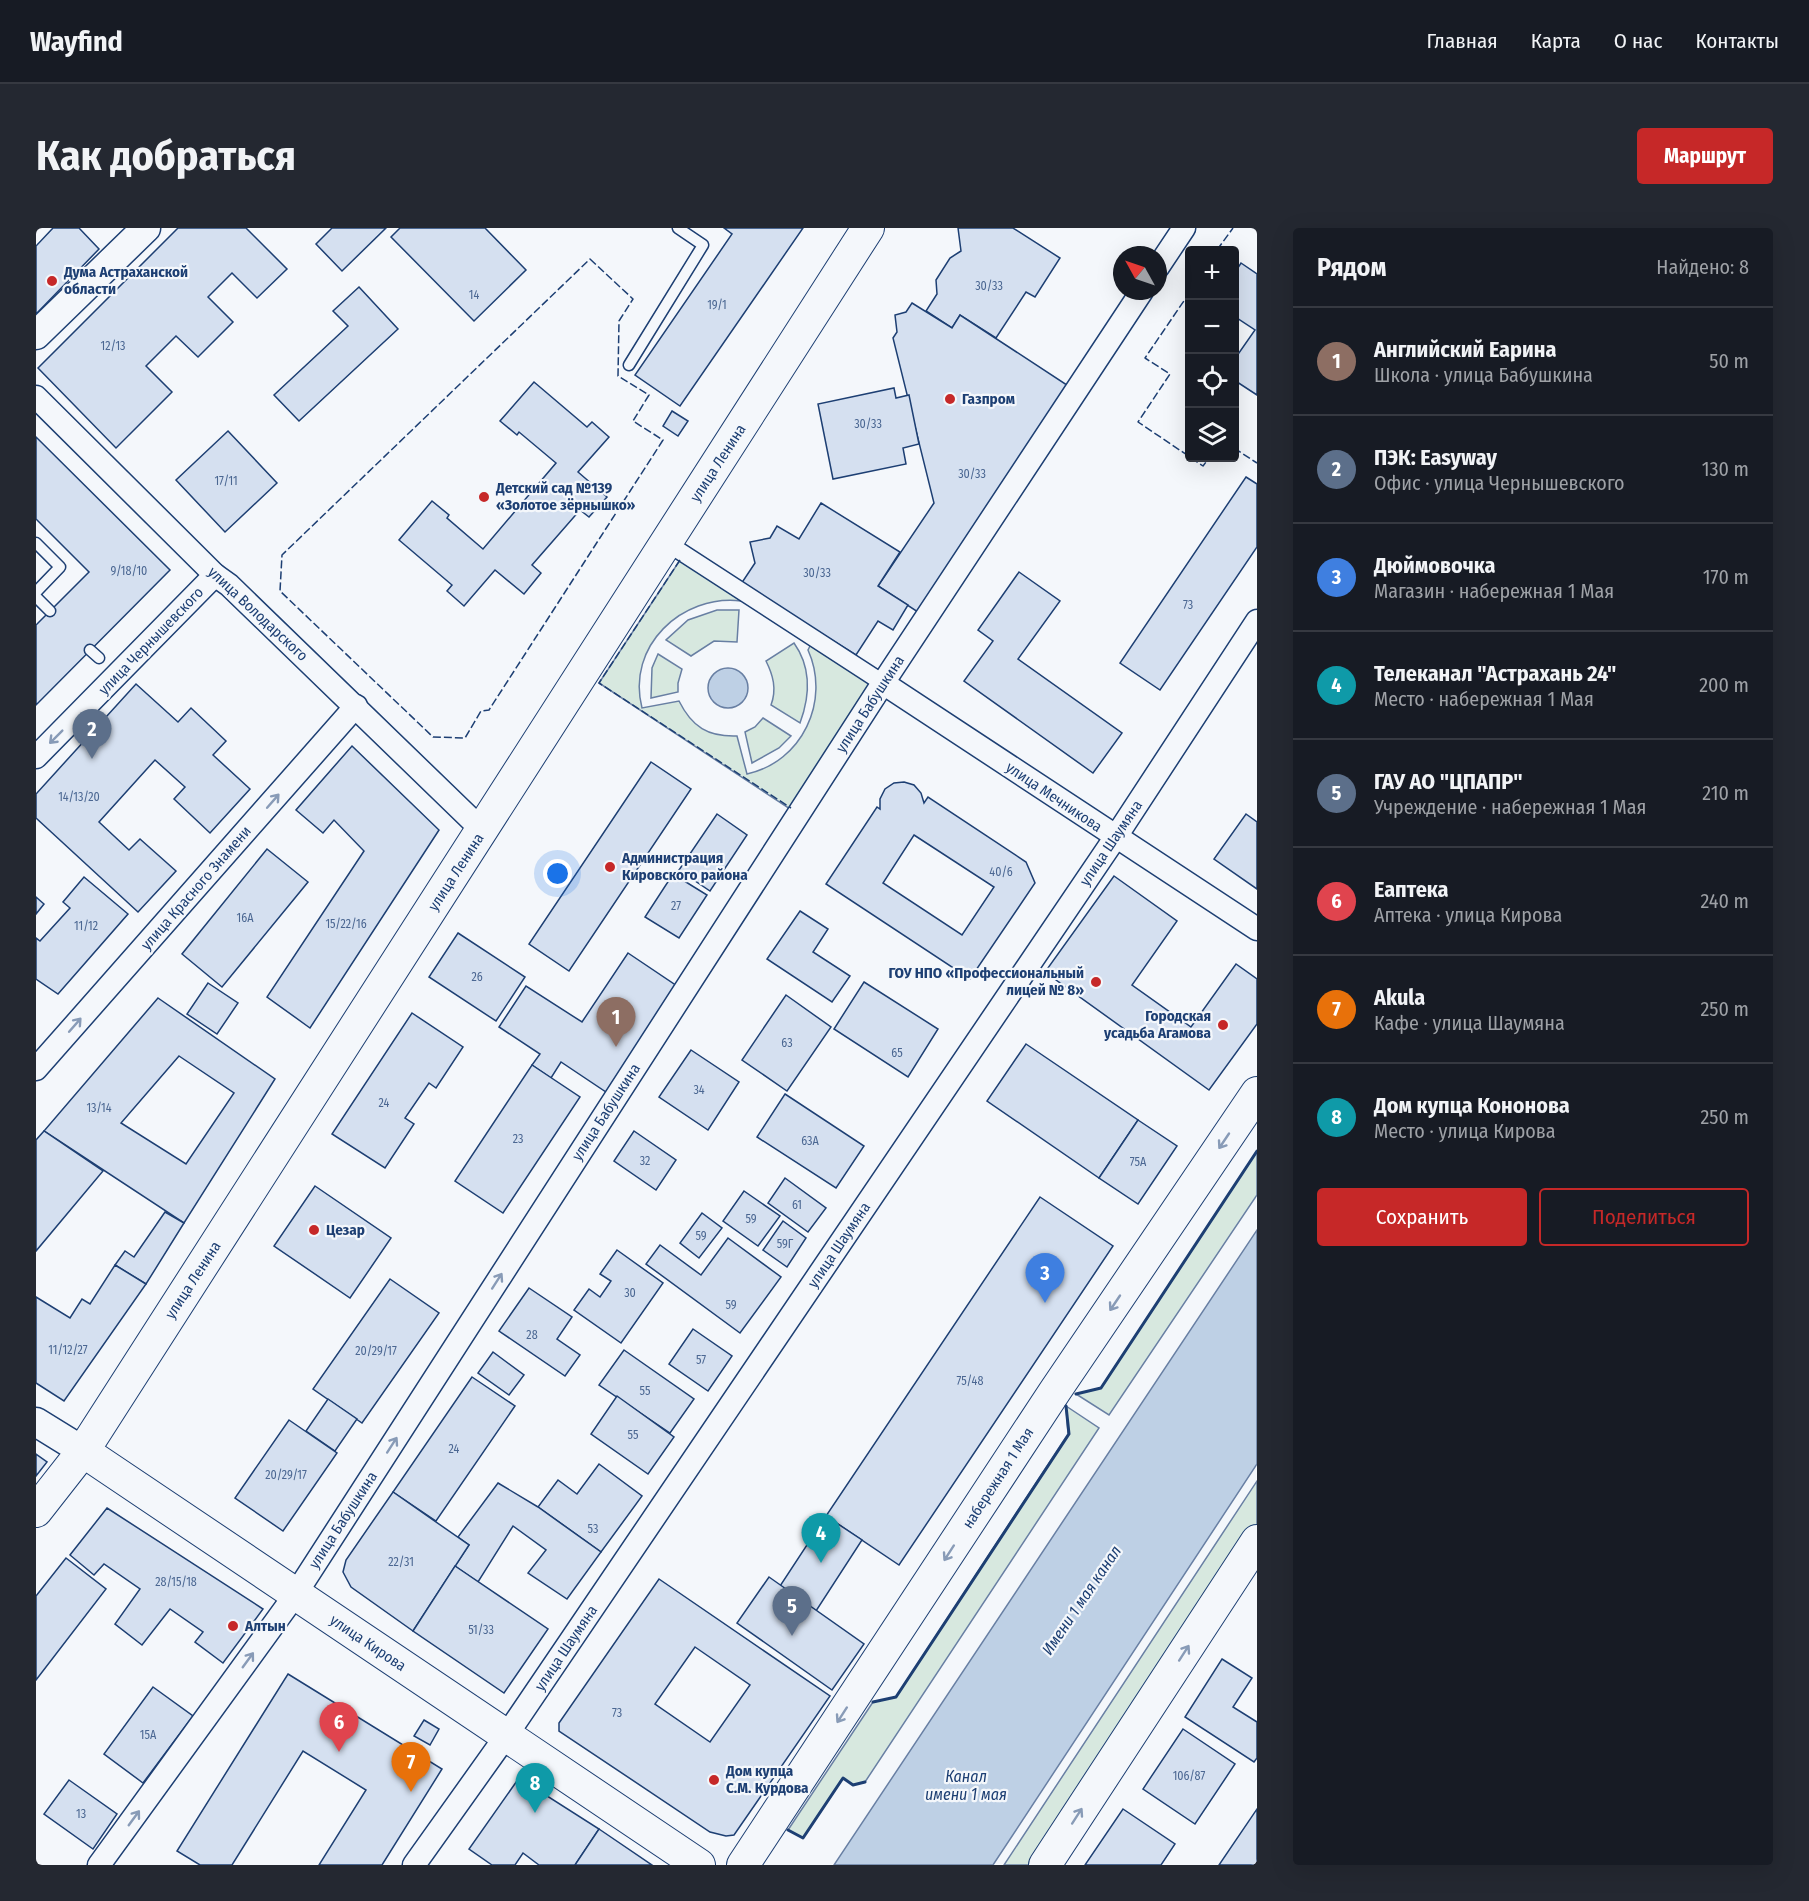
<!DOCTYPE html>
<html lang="ru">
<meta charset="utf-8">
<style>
body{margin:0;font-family:"Fira Sans Condensed",sans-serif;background:#242831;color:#f1f3f6}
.controls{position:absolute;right:18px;top:18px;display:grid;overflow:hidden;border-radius:6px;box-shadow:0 6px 24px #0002}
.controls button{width:54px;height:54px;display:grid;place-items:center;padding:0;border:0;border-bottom:2px solid #363941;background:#171b24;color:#f1f3f6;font:30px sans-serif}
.compass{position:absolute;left:1077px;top:18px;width:54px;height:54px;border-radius:50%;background:#171b24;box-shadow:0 6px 24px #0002;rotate:310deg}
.you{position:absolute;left:522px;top:646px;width:21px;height:21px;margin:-15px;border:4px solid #fff;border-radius:50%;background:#1a73e8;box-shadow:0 0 0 9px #1a73e833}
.badge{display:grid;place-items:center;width:39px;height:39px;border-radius:50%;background:#c62828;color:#fff;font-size:20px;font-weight:700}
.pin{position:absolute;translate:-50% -50px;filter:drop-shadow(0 2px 3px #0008)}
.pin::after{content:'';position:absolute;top:32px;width:21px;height:18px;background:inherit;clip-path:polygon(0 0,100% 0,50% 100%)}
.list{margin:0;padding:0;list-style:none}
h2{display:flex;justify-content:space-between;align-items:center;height:78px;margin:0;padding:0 24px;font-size:26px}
h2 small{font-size:20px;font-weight:400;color:#9ea1a6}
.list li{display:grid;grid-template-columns:39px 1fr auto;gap:18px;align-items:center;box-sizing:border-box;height:108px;padding:0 24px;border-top:2px solid #363941}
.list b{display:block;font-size:22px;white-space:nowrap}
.list p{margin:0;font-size:20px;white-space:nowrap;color:#9ea1a6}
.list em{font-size:20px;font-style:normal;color:#9ea1a6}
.actions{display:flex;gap:12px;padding:18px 24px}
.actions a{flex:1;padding:14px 0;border:2px solid #c62828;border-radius:6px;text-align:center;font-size:21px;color:#c62828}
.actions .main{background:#c62828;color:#fff}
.icon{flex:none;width:33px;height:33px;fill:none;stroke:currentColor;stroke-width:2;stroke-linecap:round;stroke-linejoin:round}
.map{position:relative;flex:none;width:1221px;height:1637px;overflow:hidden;border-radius:6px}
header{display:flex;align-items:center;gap:36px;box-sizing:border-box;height:84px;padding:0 30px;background:#171b24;border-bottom:2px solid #363941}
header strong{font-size:28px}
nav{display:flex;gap:33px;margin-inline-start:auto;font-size:21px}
.intro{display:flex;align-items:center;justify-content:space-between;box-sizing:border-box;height:144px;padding:0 36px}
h1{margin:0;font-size:42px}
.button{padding:15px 27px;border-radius:6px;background:#c62828;color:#fff;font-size:21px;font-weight:700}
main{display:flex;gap:36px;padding:0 36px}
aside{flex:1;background:#171b24;border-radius:6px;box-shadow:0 6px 24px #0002}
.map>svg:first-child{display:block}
.green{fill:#d7e8df;stroke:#687fa3;stroke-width:1.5}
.water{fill:#bed0e5;stroke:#687fa3;stroke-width:1.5}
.building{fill:#d5e0f0;stroke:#1d3f73;stroke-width:1.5;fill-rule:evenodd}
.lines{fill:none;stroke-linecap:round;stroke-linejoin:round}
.service-casing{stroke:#1d3f73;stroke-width:13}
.pedestrian-casing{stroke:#1d3f73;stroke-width:19}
.minor-casing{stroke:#1d3f73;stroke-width:25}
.tertiary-casing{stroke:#1d3f73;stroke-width:31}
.secondary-casing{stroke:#1d3f73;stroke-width:34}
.service{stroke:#f4f7fb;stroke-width:10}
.pedestrian{stroke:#f4f7fb;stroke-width:16}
.minor{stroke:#f4f7fb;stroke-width:22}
.tertiary{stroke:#f4f7fb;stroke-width:28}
.secondary{stroke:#f4f7fb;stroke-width:32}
.fence{stroke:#1d3f73;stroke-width:1.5;stroke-dasharray:8 3;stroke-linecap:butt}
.wall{stroke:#1d3f73;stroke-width:3}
.oneway{stroke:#889bb7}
.poi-dot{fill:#c62828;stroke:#f4f7fb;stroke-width:2}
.labels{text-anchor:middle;stroke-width:4.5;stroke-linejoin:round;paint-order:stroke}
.number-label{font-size:12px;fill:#4b6792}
.poi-label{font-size:15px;font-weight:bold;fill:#1d3f73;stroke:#f4f7fb;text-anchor:start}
.street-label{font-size:15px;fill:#1d3f73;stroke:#f4f7fb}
.water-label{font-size:16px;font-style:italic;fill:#1d3f73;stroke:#f4f7fb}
</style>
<header>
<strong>Wayfind</strong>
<nav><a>Главная</a><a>Карта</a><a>О нас</a><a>Контакты</a></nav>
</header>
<div class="intro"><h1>Как добраться</h1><a class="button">Маршрут</a></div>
<main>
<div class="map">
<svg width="1221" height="1637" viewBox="0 0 1221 1637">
<rect width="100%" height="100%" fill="#f4f7fb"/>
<g class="green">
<path d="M644,332L705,373C646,366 590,418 606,480L643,473C656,499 672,509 701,508L711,546C766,534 795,473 772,422L775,416L838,457L754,581L563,455Z"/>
<path d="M681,382H703L701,414L678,413L655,428L630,412L652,392Z"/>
<path d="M758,415C775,439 774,468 764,495L735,477C741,461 737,447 730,433Z"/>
<path d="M622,426L646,441L642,455V464L615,470L616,440Z"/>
<path d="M727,490L755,508L743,520L716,535L709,504L719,499Z"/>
<path d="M1221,923V967L1073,1187L1040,1166L1065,1160Z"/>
<path d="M1030,1178L1063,1200L829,1554L817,1557L807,1550L767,1610L752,1602L837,1474L860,1469L1032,1206Z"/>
<path d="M1221,1253V1298L999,1637H968Z"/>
</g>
<g class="water">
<circle cx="692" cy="460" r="20"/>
<path d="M1221,1002V1236L957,1637H798Z"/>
</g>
<g class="building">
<path d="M17,0H43L63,21L0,86V18Z"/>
<path d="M142,0H210L251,41L221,70L196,45L172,69L197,94L162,129L140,108L110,138L136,164L80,220L2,140Z"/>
<path d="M296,0H350L306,43L280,16Z"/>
<path d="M364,0H449L490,42L438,93L355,9Z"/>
<path d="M688,0H767L644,178L599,147L696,6Z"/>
<path d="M922,0H977L1024,30L999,69L990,64L960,110L924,87L916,100L890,83L901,66L900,52L914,30L925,23Z"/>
<path d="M1205,35L1221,46V167L1198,152V132L1219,102L1198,88V46Z"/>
<path d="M323,59L362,101L263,193L238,167L312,98L297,83Z"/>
<path d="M876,75L916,100L924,87L1037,161L888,388L842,358L898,275L857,110L861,104L859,87L870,84Z"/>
<path d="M498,154L551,199L556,194L573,209L542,244L571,269L553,289L544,282L496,337L505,345L488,366L459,342L428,378L411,363L416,357L363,312L396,273L413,287L411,290L447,321L520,235L483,204L481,207L464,193Z"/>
<path d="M858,160L860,170L873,167L883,216L867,220L870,236L797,251L782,176Z"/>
<path d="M636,183L652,193L642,208L627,198Z"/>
<path d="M192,203L241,255L189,304L140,252Z"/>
<path d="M0,209L134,342L0,477V397L53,344L0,291Z"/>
<path d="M1210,249L1221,256V319L1124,462L1084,435Z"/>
<path d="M785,275L864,324L842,358L872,377L857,402L842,393L820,427L705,356L719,335L714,314L734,310L741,298L763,311Z"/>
<path d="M983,344L1024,373L982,431L1086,505L1057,545L928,453L957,413L942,402Z"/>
<path d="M100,456L142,494L155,480L190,513L177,527L214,561L174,605L138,571L149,559L119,532L63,594L93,622L104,611L140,643L102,684L0,590V566Z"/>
<path d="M316,518L403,602L274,800L231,769L328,623L298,592L287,605L260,582Z"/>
<path d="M615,534L655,561L533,743L493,716Z"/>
<path d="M868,554L878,557L885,565L888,575L892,569L990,634L999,655L934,751L790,656L841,579L844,581V571L849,561L858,555ZM878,607L958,659L926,707L847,655Z"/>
<path d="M681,586L711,607L674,663L643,642Z"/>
<path d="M1210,586L1221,594V661L1178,631Z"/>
<path d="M231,621L272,654L186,759L146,726Z"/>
<path d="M637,646L671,667L643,710L609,689Z"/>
<path d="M1078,648L1141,693L1096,757L1155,799L1200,736L1221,751V796L1173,862L1009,744Z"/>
<path d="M48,649L92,686L22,766L0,751V710L4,713L34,680L27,674Z"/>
<path d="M0,669L8,676L0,686Z"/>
<path d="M764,683L792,701L777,724L814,748L796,774L731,731Z"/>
<path d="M422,705L489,749L460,793L393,749Z"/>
<path d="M592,725L641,758L570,864L525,834L515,850L496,837L504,826L463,799L490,758L546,794Z"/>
<path d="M828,754L902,801L872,849L798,801Z"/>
<path d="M172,755L202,775L181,806L151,786Z"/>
<path d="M750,767L795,799L751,863L706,832Z"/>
<path d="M122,770L239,851L148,995L8,903ZM143,828L198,865L150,936L85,895Z"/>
<path d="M376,785L427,819L400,860L393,855L369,890L378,896L349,940L296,906Z"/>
<path d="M990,816L1102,892L1063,950L951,873Z"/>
<path d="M655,822L703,854L672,902L623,869Z"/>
<path d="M496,837L544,869L467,985L419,953Z"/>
<path d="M749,866L828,918L800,960L721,909Z"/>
<path d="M1102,892L1141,918L1102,976L1063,950Z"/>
<path d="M8,903L67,943L0,1023V912Z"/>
<path d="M598,903L640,932L620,962L578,933Z"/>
<path d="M749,950L790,980L772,1004L732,975Z"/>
<path d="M279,958L355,1010L314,1070L238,1018Z"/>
<path d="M708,963L744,988L722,1018L687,993Z"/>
<path d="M1004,969L1077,1018L863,1337L790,1288Z"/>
<path d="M129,984L148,995L110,1056L79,1037L89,1023L98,1029Z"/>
<path d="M666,985L686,1000L663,1030L644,1015Z"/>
<path d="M747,993L770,1010L751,1039L727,1022Z"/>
<path d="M692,1010L745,1049L704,1105L610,1036L624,1017L665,1047Z"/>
<path d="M581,1022L627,1055L585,1115L538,1082L553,1061L564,1069L575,1053L564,1046Z"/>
<path d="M79,1037L110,1056L28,1173L0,1155V1069L34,1090L46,1071L54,1076Z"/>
<path d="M354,1051L403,1085L326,1195L277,1161Z"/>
<path d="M493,1060L536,1089L521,1111L544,1127L529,1148L463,1103Z"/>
<path d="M657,1101L696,1128L672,1163L633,1136Z"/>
<path d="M588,1122L658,1171L634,1205L563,1157Z"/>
<path d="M457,1124L488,1147L473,1167L442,1145Z"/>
<path d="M436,1149L479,1178L400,1293L357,1264Z"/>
<path d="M581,1168L638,1209L612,1246L555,1206Z"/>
<path d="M292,1171L321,1191L299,1223L270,1203Z"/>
<path d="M253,1192L301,1225L247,1303L199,1270Z"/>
<path d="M0,1226L11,1234L0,1248Z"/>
<path d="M563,1236L606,1268L565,1324L502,1279L522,1252L541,1266Z"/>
<path d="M462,1255L502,1279L565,1324L531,1371L492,1345L510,1322L477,1298L442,1354L419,1338L433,1317L422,1309Z"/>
<path d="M357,1264L433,1317L377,1403L315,1359L307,1344L310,1332Z"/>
<path d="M71,1280L227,1381L187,1435L159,1414L167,1404L134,1381L106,1417L79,1396L104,1361L68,1336L58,1347L34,1327Z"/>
<path d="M790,1288L826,1312L780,1383L744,1358Z"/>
<path d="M30,1330L70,1361L0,1452V1368Z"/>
<path d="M419,1338L512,1401L468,1465L377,1403Z"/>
<path d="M733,1349L828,1416L796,1462L701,1395Z"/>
<path d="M623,1351L794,1468L698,1607L690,1608L674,1604L523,1503V1495ZM659,1419L714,1457L674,1514L619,1476Z"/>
<path d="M1186,1431L1216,1450L1197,1479L1221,1494V1530L1218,1534L1149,1489Z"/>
<path d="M252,1446L406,1541L346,1637H283L330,1562L267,1523L196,1637H164L141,1623Z"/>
<path d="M117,1459L157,1488L107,1555L68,1526Z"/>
<path d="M388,1492L403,1501L394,1517L378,1508Z"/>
<path d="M1147,1501L1199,1536L1159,1596L1107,1561Z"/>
<path d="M483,1550L563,1601L539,1637H503L487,1625L479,1637H456L433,1621Z"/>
<path d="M33,1552L81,1586L57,1621L8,1586Z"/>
<path d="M1087,1581L1139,1616L1125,1637H1049Z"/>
<path d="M1221,1581V1637H1183Z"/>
<path d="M563,1601L616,1637H539Z"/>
</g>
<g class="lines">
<g class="service-casing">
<g id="service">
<path d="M593,137L667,17L642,0"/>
<path d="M0,315L24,339L0,364"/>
<path d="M0,369L14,383"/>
<path d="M54,422L63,430"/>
</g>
</g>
<g class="pedestrian-casing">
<path id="pedestrian" d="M642,322L847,455"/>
</g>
<g class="minor-casing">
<g id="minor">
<path d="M1122,39L1148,0"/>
<path d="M0,169L179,347L193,357L446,602"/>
<path d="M847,455L1221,701"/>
<path d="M0,529L179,347"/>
<path d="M0,841L320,478"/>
<path d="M63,1637L259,1367L847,455L1106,63"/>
<path d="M378,1637L470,1508L1079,610L1221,393"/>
</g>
</g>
<g class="tertiary-casing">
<g id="tertiary">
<path d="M0,107L110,0"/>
<path d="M0,1194L47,1223"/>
</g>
</g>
<g class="secondary-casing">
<g id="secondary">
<path d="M47,1223L663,1637"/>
<path d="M0,1283L47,1223L832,0"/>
<path d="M707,1637L1019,1163L1221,865"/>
<path d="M1009,1637L1221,1313"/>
</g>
</g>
<use href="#service" class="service"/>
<use href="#pedestrian" class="pedestrian"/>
<use href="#minor" class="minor"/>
<use href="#tertiary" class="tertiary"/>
<use href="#secondary" class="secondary"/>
<g class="fence">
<path d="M1181,22L1197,0"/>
<path d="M554,31L597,71L583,93L582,148L613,167L597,193L627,212L453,482L445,483L429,510L397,509L244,363L246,327Z"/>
<path d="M1154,64L1109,130L1134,146L1102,194L1154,229"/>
<path d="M1198,220L1221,235"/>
<path d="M1155,230L1167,238L1173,230"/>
<path d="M644,332L563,455L755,580"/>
</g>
<g class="wall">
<path d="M1040,1166L1065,1160L1221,923"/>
<path d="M837,1474L860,1469L1033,1206L1030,1178"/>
<path d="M752,1602L767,1610L807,1550L817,1557L829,1554"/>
</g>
</g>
<defs><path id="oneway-shaft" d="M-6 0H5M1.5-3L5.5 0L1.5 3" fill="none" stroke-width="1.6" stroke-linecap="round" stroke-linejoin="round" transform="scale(1.5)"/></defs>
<g class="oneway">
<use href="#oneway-shaft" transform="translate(20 509) rotate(135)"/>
<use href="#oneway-shaft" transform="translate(237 573) rotate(-49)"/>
<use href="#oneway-shaft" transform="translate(39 797) rotate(-49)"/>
<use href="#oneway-shaft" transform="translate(1188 913) rotate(124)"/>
<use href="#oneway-shaft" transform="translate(461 1053) rotate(-57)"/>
<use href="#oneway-shaft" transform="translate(1079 1075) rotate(124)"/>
<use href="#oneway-shaft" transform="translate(356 1217) rotate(-57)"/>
<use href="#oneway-shaft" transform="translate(913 1325) rotate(123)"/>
<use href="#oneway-shaft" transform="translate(1148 1425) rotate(-57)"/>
<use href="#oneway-shaft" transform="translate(212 1432) rotate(-54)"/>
<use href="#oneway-shaft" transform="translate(806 1487) rotate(123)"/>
<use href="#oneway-shaft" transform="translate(1041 1588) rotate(-57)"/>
<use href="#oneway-shaft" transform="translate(98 1590) rotate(-54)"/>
</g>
<g class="poi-dot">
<circle cx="16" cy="53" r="6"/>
<circle cx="914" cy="171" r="6"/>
<circle cx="448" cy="269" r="6"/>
<circle cx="574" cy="639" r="6"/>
<circle cx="1060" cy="754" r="6"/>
<circle cx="1187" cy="797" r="6"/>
<circle cx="278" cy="1002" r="6"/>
<circle cx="197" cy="1398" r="6"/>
<circle cx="678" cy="1552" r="6"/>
</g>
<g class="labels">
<g class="number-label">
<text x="953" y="62">30/33</text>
<text x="438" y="71">14</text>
<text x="681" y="81">19/1</text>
<text x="77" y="122">12/13</text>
<text x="832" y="200">30/33</text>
<text x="936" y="250">30/33</text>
<text x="190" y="257">17/11</text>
<text x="93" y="347">9/18/10</text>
<text x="781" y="349">30/33</text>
<text x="1152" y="381">73</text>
<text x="43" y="573">14/13/20</text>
<text x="965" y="648">40/6</text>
<text x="640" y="682">27</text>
<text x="209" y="694">16А</text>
<text x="310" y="700">15/22/16</text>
<text x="50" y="702">11/12</text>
<text x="441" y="753">26</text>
<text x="751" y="819">63</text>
<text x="861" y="829">65</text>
<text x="663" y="866">34</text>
<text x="348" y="879">24</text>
<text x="63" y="884">13/14</text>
<text x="482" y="915">23</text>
<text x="774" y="917">63А</text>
<text x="609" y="937">32</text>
<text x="1102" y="938">75А</text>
<text x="761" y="981">61</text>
<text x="715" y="995">59</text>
<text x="665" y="1012">59</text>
<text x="749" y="1020">59Г</text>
<text x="594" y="1069">30</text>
<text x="695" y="1081">59</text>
<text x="496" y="1111">28</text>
<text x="32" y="1126">11/12/27</text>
<text x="340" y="1127">20/29/17</text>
<text x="665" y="1136">57</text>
<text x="934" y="1157">75/48</text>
<text x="609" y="1167">55</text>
<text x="597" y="1211">55</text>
<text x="418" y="1225">24</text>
<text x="250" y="1251">20/29/17</text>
<text x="557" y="1305">53</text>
<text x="365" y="1338">22/31</text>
<text x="140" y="1358">28/15/18</text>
<text x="445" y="1406">51/33</text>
<text x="581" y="1489">73</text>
<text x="112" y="1511">15А</text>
<text x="1153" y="1552">106/87</text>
<text x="45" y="1590">13</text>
</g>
<g class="poi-label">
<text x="28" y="49">Дума Астраханской<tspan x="28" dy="17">области</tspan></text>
<text x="926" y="176">Газпром</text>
<text x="460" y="265">Детский сад №139<tspan x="460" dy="17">«Золотое зёрнышко»</tspan></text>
<text x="586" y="635">Администрация<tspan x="586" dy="17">Кировского района</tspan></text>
<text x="1048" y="750" text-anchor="end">ГОУ НПО «Профессиональный<tspan x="1048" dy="17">лицей № 8»</tspan></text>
<text x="1175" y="793" text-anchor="end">Городская<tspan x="1175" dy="17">усадьба Агамова</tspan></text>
<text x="290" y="1007">Цезар</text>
<text x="209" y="1403">Алтын</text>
<text x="690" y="1548">Дом купца<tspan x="690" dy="17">С.М. Курдова</tspan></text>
</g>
<g class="street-label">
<text transform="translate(682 235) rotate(-57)" y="5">улица Ленина</text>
<text transform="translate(222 386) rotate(43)" y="5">улица Володарского</text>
<text transform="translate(115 413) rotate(-46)" y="5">улица Чернышевского</text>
<text transform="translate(834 476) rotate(-57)" y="5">улица Бабушкина</text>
<text transform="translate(1018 569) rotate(34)" y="5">улица Мечникова</text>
<text transform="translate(1075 615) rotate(-56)" y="5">улица Шаумяна</text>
<text transform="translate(420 644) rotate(-57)" y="5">улица Ленина</text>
<text transform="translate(160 660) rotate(-49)" y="5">улица Красного Знамени</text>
<text transform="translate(570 884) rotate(-57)" y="5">улица Бабушкина</text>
<text transform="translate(803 1017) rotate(-56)" y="5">улица Шаумяна</text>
<text transform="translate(157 1052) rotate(-57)" y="5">улица Ленина</text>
<text transform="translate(962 1250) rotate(-57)" y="5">набережная 1 Мая</text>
<text transform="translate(307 1292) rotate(-57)" y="5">улица Бабушкина</text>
<text transform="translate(332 1415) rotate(34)" y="5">улица Кирова</text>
<text transform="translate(530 1420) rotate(-56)" y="5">улица Шаумяна</text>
</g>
<g class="water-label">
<text transform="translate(1045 1372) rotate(-56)" y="6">Имени 1 мая канал</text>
<text x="930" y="1554">Канал<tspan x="930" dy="18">имени 1 мая</tspan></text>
</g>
</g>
</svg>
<div class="controls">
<button>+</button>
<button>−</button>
<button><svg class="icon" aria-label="locate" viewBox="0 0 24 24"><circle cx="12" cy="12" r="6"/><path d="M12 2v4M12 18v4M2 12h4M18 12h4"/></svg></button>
<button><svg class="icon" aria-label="layers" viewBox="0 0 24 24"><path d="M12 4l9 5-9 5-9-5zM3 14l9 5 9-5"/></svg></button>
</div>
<svg class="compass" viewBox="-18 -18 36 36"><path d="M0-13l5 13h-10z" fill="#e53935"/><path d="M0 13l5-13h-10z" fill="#9ea1a6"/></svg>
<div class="you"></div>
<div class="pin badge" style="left:580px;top:819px;background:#8d6e63">1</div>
<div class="pin badge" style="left:56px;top:531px;background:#5c6f8a">2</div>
<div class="pin badge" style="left:1009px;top:1075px;background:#3f7fe0">3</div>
<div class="pin badge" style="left:785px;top:1335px;background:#0f9aa8">4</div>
<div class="pin badge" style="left:756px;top:1408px;background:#5c6f8a">5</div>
<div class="pin badge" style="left:303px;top:1524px;background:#e0444e">6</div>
<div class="pin badge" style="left:375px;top:1564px;background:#e8710a">7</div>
<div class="pin badge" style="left:499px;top:1585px;background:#0f9aa8">8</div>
</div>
<aside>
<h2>Рядом<small>Найдено: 8</small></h2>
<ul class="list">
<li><span class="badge" style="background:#8d6e63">1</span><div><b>Английский Еарина</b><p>Школа · улица Бабушкина</p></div><em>50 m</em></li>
<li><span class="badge" style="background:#5c6f8a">2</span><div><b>ПЭК: Easyway</b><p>Офис · улица Чернышевского</p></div><em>130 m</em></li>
<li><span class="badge" style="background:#3f7fe0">3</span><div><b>Дюймовочка</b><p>Магазин · набережная 1 Мая</p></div><em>170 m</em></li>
<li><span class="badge" style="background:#0f9aa8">4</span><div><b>Телеканал &quot;Астрахань 24&quot;</b><p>Место · набережная 1 Мая</p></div><em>200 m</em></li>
<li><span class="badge" style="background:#5c6f8a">5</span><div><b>ГАУ АО &quot;ЦПАПР&quot;</b><p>Учреждение · набережная 1 Мая</p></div><em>210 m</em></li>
<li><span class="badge" style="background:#e0444e">6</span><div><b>Еаптека</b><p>Аптека · улица Кирова</p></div><em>240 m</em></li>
<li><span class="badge" style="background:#e8710a">7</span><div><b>Akula</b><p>Кафе · улица Шаумяна</p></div><em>250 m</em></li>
<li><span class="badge" style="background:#0f9aa8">8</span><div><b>Дом купца Кононова</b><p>Место · улица Кирова</p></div><em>250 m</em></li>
</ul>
<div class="actions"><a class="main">Сохранить</a><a>Поделиться</a></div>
</aside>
</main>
